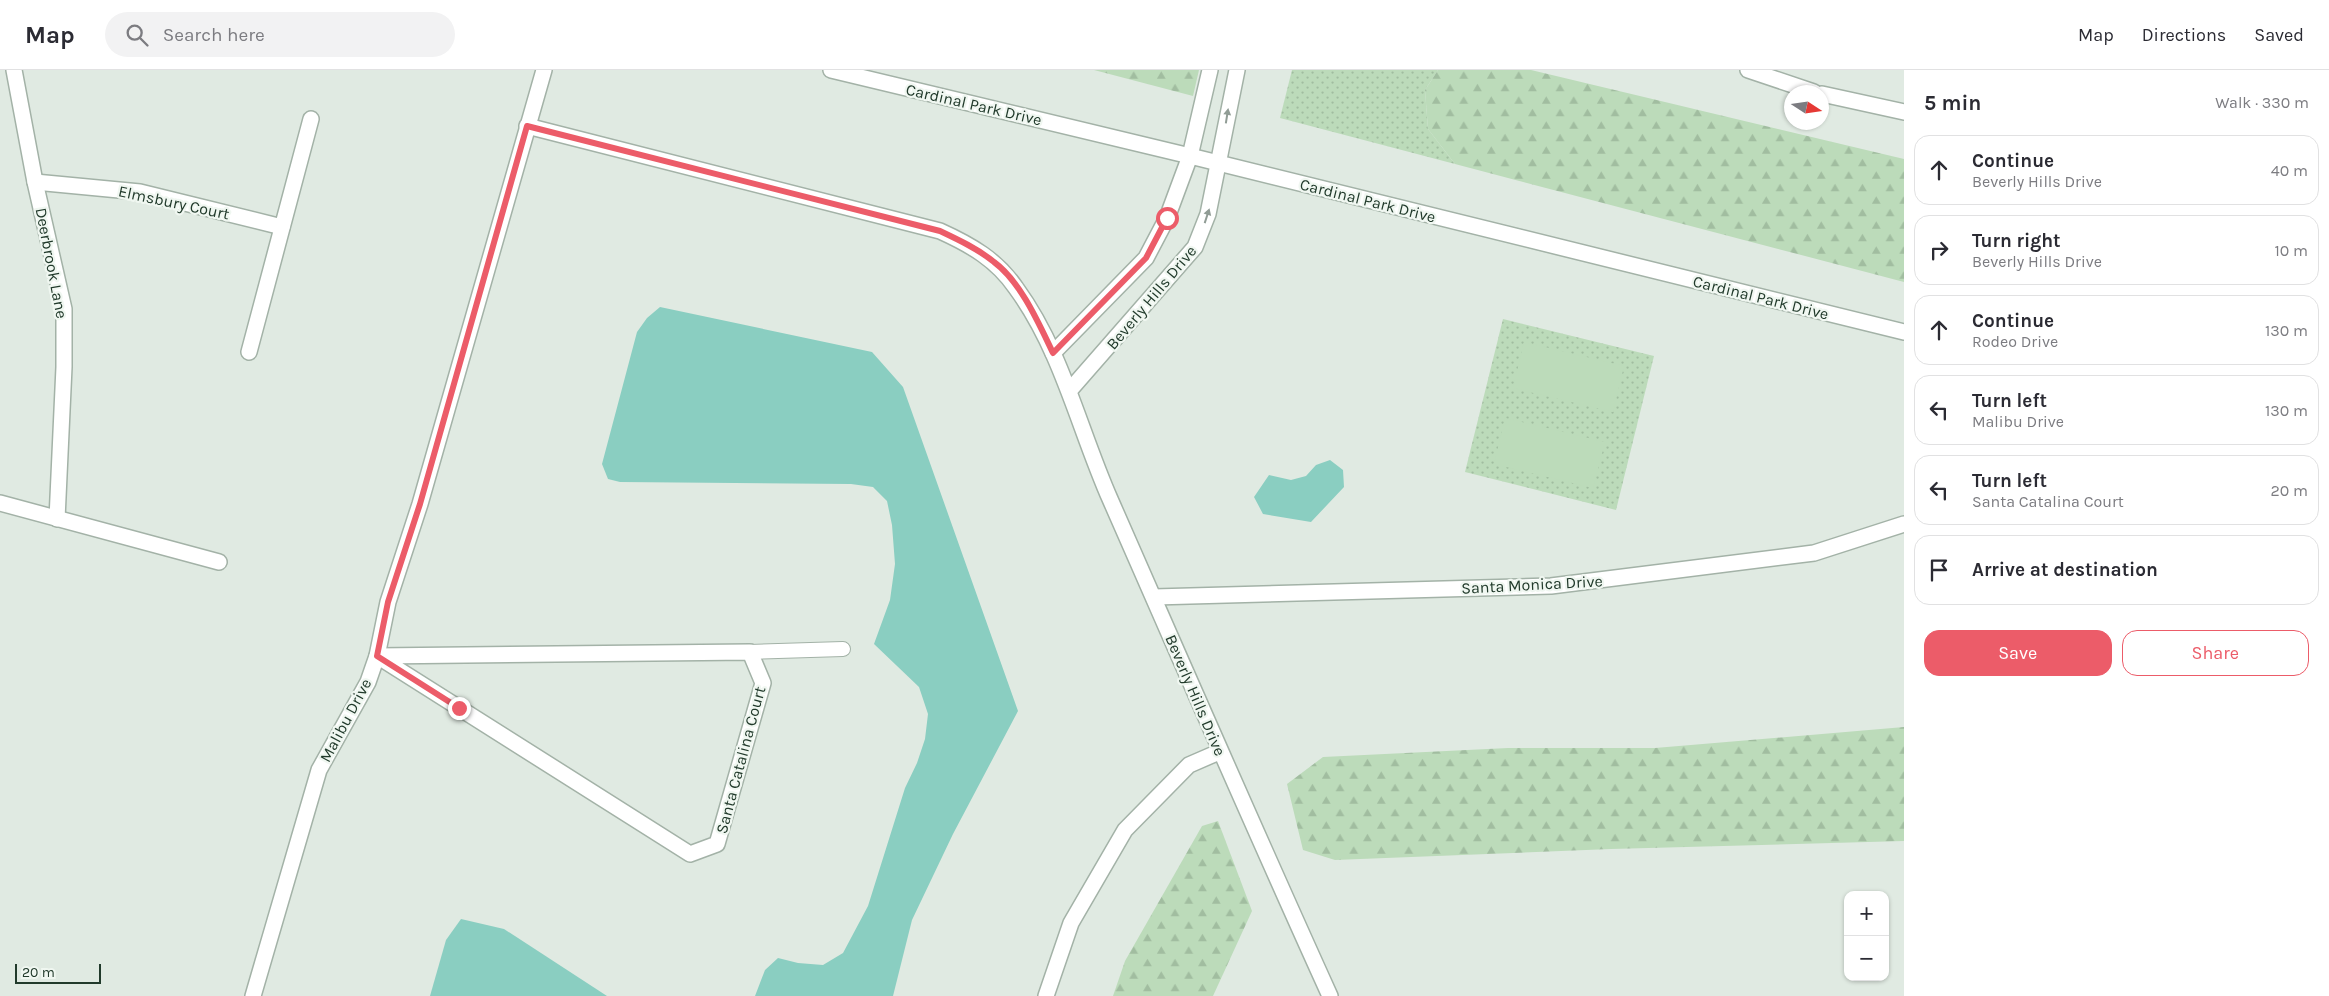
<!DOCTYPE html>
<meta charset="utf-8">
<style>
body{margin:0;font-family:Karla,sans-serif;background:#f2f2f3;color:#2b2b33}
.controls{position:absolute;right:15px;bottom:15px;display:grid;overflow:hidden;border-radius:10px;box-shadow:0 1px 4px #0004}
.controls button{width:45px;height:45px;display:grid;place-items:center;padding:0;border:0;border-bottom:1px solid #e1e1e2;background:#fff;color:#2b2b33;font:25px sans-serif}
.compass{position:absolute;left:1784px;top:15px;width:45px;height:45px;border-radius:50%;background:#fff;box-shadow:0 1px 4px #0004;rotate:102deg}
.scale{position:absolute;left:15px;bottom:12px;width:86px;box-sizing:border-box;padding-left:5px;border:2px solid #213a2b;border-top:0;font-size:14px;line-height:18px;white-space:nowrap;color:#213a2b;-webkit-text-stroke:4px #f0f7f1;paint-order:stroke}
.stop{position:absolute;width:15px;height:15px;margin:-11px;border:4px solid #ec5c69;border-radius:50%;background:#fff}
.stop.end{background:#ec5c69;border-color:#fff;box-shadow:0 1px 5px #0008}
.list{margin:0;padding:0;list-style:none}
h2{display:flex;justify-content:space-between;align-items:center;height:65px;margin:0;padding:0 20px;font-size:21px}
h2 small{font-size:16px;font-weight:400;color:#7c7c81}
.list li{display:grid;grid-template-columns:32px 1fr auto;gap:15px;align-items:center;box-sizing:border-box;height:70px;margin:0 10px 10px;padding:0 10px;border:1px solid #e1e1e2;border-radius:15px}
.list b{display:block;font-size:19px;white-space:nowrap}
.list p{margin:0;font-size:16px;white-space:nowrap;color:#7c7c81}
.list em{font-size:16px;font-style:normal;color:#7c7c81}
.actions{display:flex;gap:10px;padding:15px 20px}
.actions a{flex:1;padding:11px 0;border:1px solid #ec5c69;border-radius:15px;text-align:center;font-size:18px;color:#ec5c69}
.actions .main{background:#ec5c69;color:#fff}
.icon{flex:none;width:28px;height:28px;fill:none;stroke:currentColor;stroke-width:2;stroke-linecap:round;stroke-linejoin:round}
.map{position:relative;flex:none;width:1904px;height:926px;overflow:hidden}
header{display:flex;align-items:center;gap:30px;box-sizing:border-box;height:70px;padding:0 25px;background:#fff;border-bottom:1px solid #e1e1e2}
header strong{font-size:24px}
nav{display:flex;gap:28px;margin-inline-start:auto;font-size:18px}
.search{width:350px;height:45px;background:#f2f2f3;display:flex;align-items:center;gap:12px;box-sizing:border-box;padding:0 18px;border-radius:28px;color:#7c7c81;font-size:19px}
main{display:flex}
aside{flex:1;background:#fff}
.map>svg:first-child{display:block}
.grass{fill:url(#grass-dots)}
.forest{fill:url(#forest-firs)}
.pitch{fill:#bcdbba}
.water{fill:#8acec1}
.lines{fill:none;stroke-linecap:round;stroke-linejoin:round}
.lane-casing{stroke:#a3b2a7;stroke-width:16}
.street-casing{stroke:#a3b2a7;stroke-width:18}
.lane{stroke:#fff;stroke-width:14}
.street{stroke:#fff;stroke-width:15}
.oneway{fill:#909c95}
.route{stroke:#ec5c69;stroke-width:6}
.labels{text-anchor:middle;stroke-width:4.5;stroke-linejoin:round;paint-order:stroke}
.street-label{font-size:16px;fill:#213a2b;stroke:#f0f7f1}
</style>
<header>
<strong>Map</strong>
<div class="search"><svg class="icon" aria-label="search" viewBox="0 0 24 24"><circle cx="10" cy="10" r="6"/><path d="M15 15l6 6"/></svg>Search here</div>
<nav><a>Map</a><a>Directions</a><a>Saved</a></nav>
</header>
<main>
<div class="map">
<svg width="1904" height="926" viewBox="0 0 1904 926">
<defs>
<pattern id="grass-dots" width="8" height="8" patternUnits="userSpaceOnUse" patternTransform="scale(1.25)"><rect width="8" height="8" fill="#bcdbba"/><path d="M2 2h.1M6 6h.1" fill="none" stroke="#a1bda0" stroke-width="1.8" stroke-linecap="round"/></pattern>
<pattern id="forest-firs" width="22" height="20" patternUnits="userSpaceOnUse" patternTransform="scale(1.25)"><rect width="22" height="20" fill="#bcdbba"/><path d="M5 1l3.5 6h-7zM16 11l3.5 6h-7z" fill="#a1bda0"/></pattern>
</defs>
<rect width="100%" height="100%" fill="#e0eae2"/>
<g class="grass">
<path d="M1292,0H1438L1425,20L1428,59L1455,94L1280,48Z"/>
<path d="M1503,249L1654,286L1616,440L1465,402Z"/>
</g>
<g class="forest">
<path d="M1094,0H1199L1193,26Z"/>
<path d="M1438,0H1531L1904,89V212L1455,94L1428,59L1425,20Z"/>
<path d="M1904,657V771L1611,779L1335,790L1303,780L1287,714L1323,687L1508,678H1655Z"/>
<path d="M1218,751L1252,841L1213,926H1113L1125,891L1202,756Z"/>
</g>
<g class="pitch">
<path d="M1524,272L1624,296L1613,342L1513,318Z"/>
<path d="M1505,348L1605,372L1593,418L1494,394Z"/>
</g>
<g class="water">
<path d="M660,237L872,282L903,317L1018,641L953,764L912,850L893,926H755L765,900L778,888L798,893L823,895L843,883L868,836L905,718L917,693L925,669L928,644L919,617L874,574L890,530L895,494L892,455L887,431L873,417L851,414L620,412L608,409L602,394L637,262L647,248Z"/>
<path d="M1330,390L1343,400L1344,417L1311,452L1263,444L1254,427L1269,405L1291,410L1306,406L1316,395Z"/>
<path d="M461,849L504,859L607,926H430L446,870Z"/>
</g>
<g class="lines">
<g class="lane-casing">
<path id="lane" d="M750,582L843,579"/>
</g>
<g class="street-casing">
<g id="street">
<path d="M14,0L35,112L64,239V297L57,449"/>
<path d="M831,0L1190,86L1904,262"/>
<path d="M1748,0L1814,22"/>
<path d="M1822,24L1904,42"/>
<path d="M527,56L940,161C971,175 997,190 1016,218C1062,281 1079,359 1110,429C1183,595 1255,761 1330,926"/>
<path d="M35,112L140,122L282,157"/>
<path d="M249,282L311,49"/>
<path d="M1053,283L1146,188L1167,148L1190,86L1210,0"/>
<path d="M1070,320L1195,177L1208,144L1237,0"/>
<path d="M0,433L219,492"/>
<path d="M1154,527L1551,516L1814,483L1904,454"/>
<path d="M750,582L763,613L717,774L690,784L377,586Z"/>
<path d="M253,926L319,700L368,612L377,586L388,532L420,434L544,0"/>
<path d="M1046,926L1071,853L1125,760L1189,695L1219,682"/>
</g>
</g>
<use href="#lane" class="lane"/>
<use href="#street" class="street"/>
</g>
<defs><path id="oneway-solid" d="M-6-.8H1V-3.2L6.5 0L1 3.2V.8H-6Z" transform="scale(1.25)"/></defs>
<g class="oneway">
<use href="#oneway-solid" transform="translate(1227 46) rotate(-81)"/>
<use href="#oneway-solid" transform="translate(1207 146) rotate(-72)"/>
</g>
<g class="lines">
<path class="route" d="M459,638L377,586L388,532L420,434L527,56L940,161C959,170 978,179 994,192C1021,212 1039,254 1053,283L1146,188L1167,148"/>
</g>
<g class="labels">
<g class="street-label">
<text transform="translate(974 34) rotate(13)" y="6">Cardinal Park Drive</text>
<text transform="translate(1368 130) rotate(14)" y="6">Cardinal Park Drive</text>
<text transform="translate(174 132) rotate(12)" y="6">Elmsbury Court</text>
<text transform="translate(52 193) rotate(79)" y="6">Deerbrook Lane</text>
<text transform="translate(1151 227) rotate(-50)" y="6">Beverly Hills Drive</text>
<text transform="translate(1761 227) rotate(14)" y="6">Cardinal Park Drive</text>
<text transform="translate(1532 514) rotate(-3)" y="6">Santa Monica Drive</text>
<text transform="translate(1196 625) rotate(67)" y="6">Beverly Hills Drive</text>
<text transform="translate(345 650) rotate(-62)" y="6">Malibu Drive</text>
<text transform="translate(740 690) rotate(-75)" y="6">Santa Catalina Court</text>
</g>
</g>
</svg>
<div class="controls">
<button>+</button>
<button>−</button>
</div>
<svg class="compass" viewBox="-18 -18 36 36"><path d="M0-13l5 13h-10z" fill="#e53935"/><path d="M0 13l5-13h-10z" fill="#7c7c81"/></svg>
<div class="scale">20 m</div>
<div class="stop" style="left:1167px;top:148px"></div>
<div class="stop end" style="left:459px;top:638px"></div>
</div>
<aside>
<h2>5 min<small>Walk · 330 m</small></h2>
<ul class="list">
<li><svg class="icon" aria-label="ahead" viewBox="0 0 24 24"><path d="M12 20V5M6 11l6-6 6 6"/></svg><div><b>Continue</b><p>Beverly Hills Drive</p></div><em>40 m</em></li>
<li><svg class="icon" aria-label="right" viewBox="0 0 24 24"><path d="M7 20v-9h11M14 6l5 5-5 5"/></svg><div><b>Turn right</b><p>Beverly Hills Drive</p></div><em>10 m</em></li>
<li><svg class="icon" aria-label="ahead" viewBox="0 0 24 24"><path d="M12 20V5M6 11l6-6 6 6"/></svg><div><b>Continue</b><p>Rodeo Drive</p></div><em>130 m</em></li>
<li><svg class="icon" aria-label="left" viewBox="0 0 24 24"><path d="M17 20v-9H6M10 6l-5 5 5 5"/></svg><div><b>Turn left</b><p>Malibu Drive</p></div><em>130 m</em></li>
<li><svg class="icon" aria-label="left" viewBox="0 0 24 24"><path d="M17 20v-9H6M10 6l-5 5 5 5"/></svg><div><b>Turn left</b><p>Santa Catalina Court</p></div><em>20 m</em></li>
<li><svg class="icon" aria-label="arrive" viewBox="0 0 24 24"><path d="M6 21V4h12l-3 4 3 4H6"/></svg><div><b>Arrive at destination</b></div></li>
</ul>
<div class="actions"><a class="main">Save</a><a>Share</a></div>
</aside>
</main>
